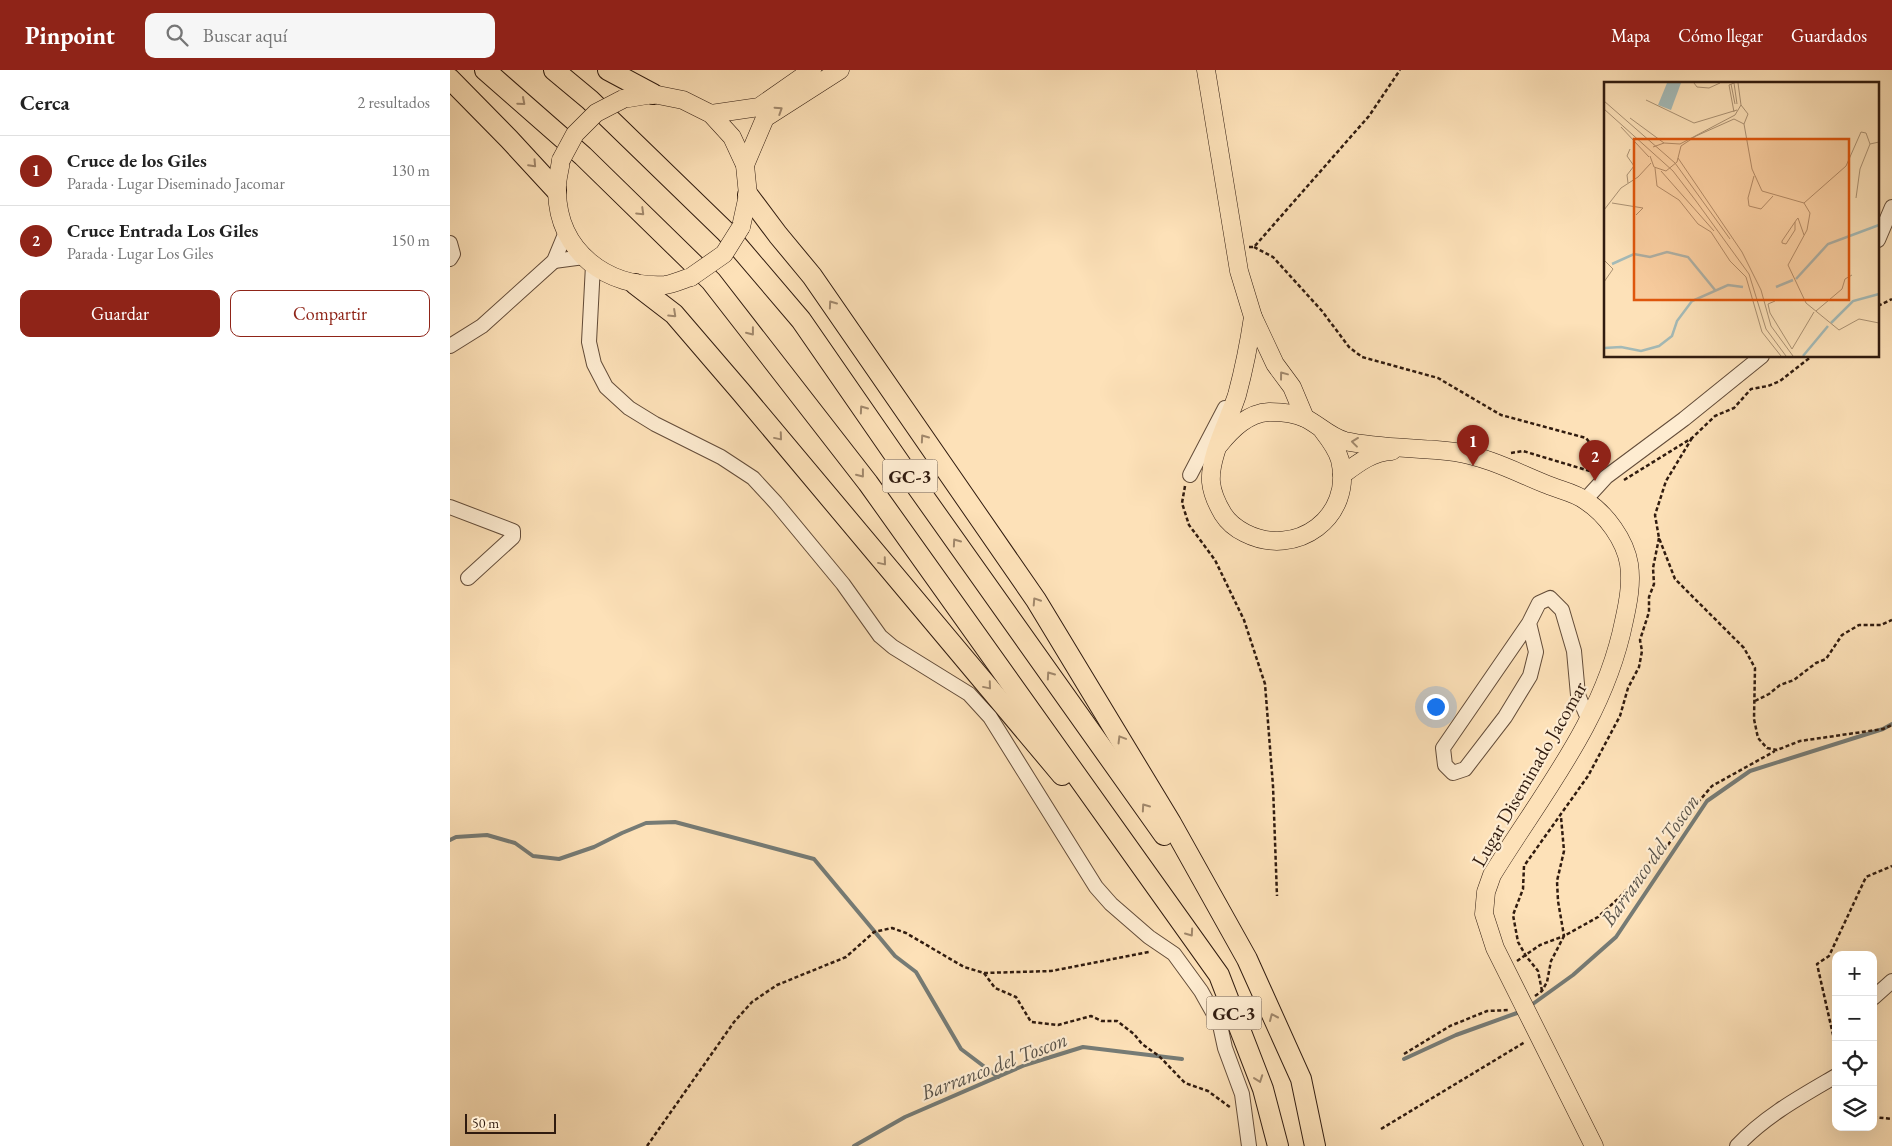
<!DOCTYPE html>
<html lang="es">
<meta charset="utf-8">
<style>
body{margin:0;font-family:"EB Garamond",serif;background:#f6f6f6;color:#222}
.controls{position:absolute;right:15px;bottom:15px;display:grid;overflow:hidden;border-radius:10px;box-shadow:0 5px 20px #0002}
.controls button{width:45px;height:45px;display:grid;place-items:center;padding:0;border:0;border-bottom:1px solid #e0e0e0;background:#fff;color:#222;font:25px sans-serif}
.scale{position:absolute;left:15px;bottom:12px;width:91px;box-sizing:border-box;padding-left:5px;border:2px solid #301b0f;border-top:0;font-size:14px;line-height:18px;white-space:nowrap;color:#301b0f;-webkit-text-stroke:4px #feecd1;paint-order:stroke}
.you{position:absolute;left:985px;top:636px;width:18px;height:18px;margin:-12px;border:4px solid #fff;border-radius:50%;background:#1a73e8;box-shadow:0 0 0 8px #1a73e833}
.badge{display:grid;place-items:center;width:32px;height:32px;border-radius:50%;background:#8f2418;color:#fff;font-size:16px;font-weight:700}
.pin{position:absolute;translate:-50% -41px;filter:drop-shadow(0 1px 2px #0008)}
.pin::after{content:'';position:absolute;top:26px;width:18px;height:15px;background:inherit;clip-path:polygon(0 0,100% 0,50% 100%)}
.list{margin:0;padding:0;list-style:none}
h2{display:flex;justify-content:space-between;align-items:center;height:65px;margin:0;padding:0 20px;font-size:21px}
h2 small{font-size:16px;font-weight:400;color:#767676}
.list li{display:grid;grid-template-columns:32px 1fr auto;gap:15px;align-items:center;box-sizing:border-box;height:70px;padding:0 20px;border-top:1px solid #e0e0e0}
.list b{display:block;font-size:19px;white-space:nowrap}
.list p{margin:0;font-size:16px;white-space:nowrap;color:#767676}
.list em{font-size:16px;font-style:normal;color:#767676}
.actions{display:flex;gap:10px;padding:15px 20px}
.actions a{flex:1;padding:11px 0;border:1px solid #8f2418;border-radius:10px;text-align:center;font-size:18px;color:#8f2418}
.actions .main{background:#8f2418;color:#fff}
.icon{flex:none;width:28px;height:28px;fill:none;stroke:currentColor;stroke-width:2;stroke-linecap:round;stroke-linejoin:round}
.map{position:relative;flex:none;width:1442px;height:1076px;overflow:hidden}
header{display:flex;align-items:center;gap:30px;box-sizing:border-box;height:70px;padding:0 25px;background:#8f2418;color:#fff}
header strong{font-size:24px}
nav{display:flex;gap:28px;margin-inline-start:auto;font-size:18px}
.search{width:350px;height:45px;background:#f6f6f6;display:flex;align-items:center;gap:12px;box-sizing:border-box;padding:0 18px;border-radius:10px;color:#767676;font-size:19px}
main{display:flex}
aside{flex:1;background:#fff}
.map>svg:first-child{display:block}
.lines{fill:none;stroke-linecap:round;stroke-linejoin:round}
.stream{stroke:#767b75;stroke-width:4}
.minor-casing{stroke:#634c39;stroke-width:16}
.major-casing{stroke:#301b0f;stroke-width:19}
.highway-casing{stroke:#301b0f;stroke-width:22}
.path{stroke:#301b0f;stroke-width:2.5;stroke-dasharray:4 2.5;stroke-linecap:butt}
.minor{stroke:#feecd1;stroke-width:14}
.major{stroke:#fde1b8;stroke-width:18}
.highway{stroke:#fde1b8;stroke-width:20}
.major-bridge-casing{stroke:#301b0f;stroke-width:19;stroke-linecap:butt}
.major-bridge{stroke:#fde1b8;stroke-width:18}
.oneway{stroke:#a1886c}
.labels{text-anchor:middle;stroke-width:4.5;stroke-linejoin:round;paint-order:stroke}
.shield{fill:#feecd1;stroke:#6e5a49;stroke-width:1}
.shield-label{font-size:19px;font-weight:bold;fill:#301b0f}
.street-label{font-size:20px;fill:#301b0f;stroke:#feecd1}
.water-label{font-size:21px;font-style:italic;fill:#59534a;stroke:#feecd1}
.inset-river{fill:none;stroke:#a4bbb9;stroke-width:2.5}
.inset-road{fill:none;stroke:#ab9274;stroke-width:1}
.view{fill:#df560c;fill-opacity:0.15;stroke:#df560c;stroke-width:2.5}
.inset-edge{fill:none;stroke:#301b0f;stroke-width:2.5}
</style>
<header>
<strong>Pinpoint</strong>
<div class="search"><svg class="icon" aria-label="search" viewBox="0 0 24 24"><circle cx="10" cy="10" r="6"/><path d="M15 15l6 6"/></svg>Buscar aquí</div>
<nav><a>Mapa</a><a>Cómo llegar</a><a>Guardados</a></nav>
</header>
<main>
<aside>
<h2>Cerca<small>2 resultados</small></h2>
<ul class="list">
<li><span class="badge">1</span><div><b>Cruce de los Giles</b><p>Parada · Lugar Diseminado Jacomar</p></div><em>130 m</em></li>
<li><span class="badge">2</span><div><b>Cruce Entrada Los Giles</b><p>Parada · Lugar Los Giles</p></div><em>150 m</em></li>
</ul>
<div class="actions"><a class="main">Guardar</a><a>Compartir</a></div>
</aside>
<div class="map">
<svg width="1442" height="1076" viewBox="0 0 1442 1076">
<rect width="100%" height="100%" fill="#fde1b8"/>
<filter id="stains"><feTurbulence type="fractalNoise" baseFrequency=".004" numOctaves="4"/><feColorMatrix values="0 0 0 0 .2 0 0 0 0 .09 0 0 0 0 .02 0 0 0 .5 -.17"/></filter>
<radialGradient id="worn" r=".72"><stop offset=".6" stop-color="#630" stop-opacity="0"/><stop offset="1" stop-color="#630" stop-opacity=".3"/></radialGradient>
<g class="lines">
<g class="stream">
<path d="M0,770L6,767L37,765L65,773L83,786L109,789L144,777L172,763L196,753L225,752L364,789L445,886L466,902L511,979L548,1007"/>
<path d="M1080,936L1123,905L1166,867L1257,731L1300,701L1433,659L1442,654"/>
<path d="M954,989L1006,965L1067,943"/>
<path d="M404,1076L455,1047L575,995L633,977L732,989"/>
</g>
<g class="minor-casing">
<g id="minor">
<path d="M1428,170L1442,137"/>
<path d="M0,173L3,184L0,189"/>
<path d="M104,191L134,187"/>
<path d="M143,195L139,272L144,294L156,317L179,338L205,354L271,387L303,408L326,433L393,514L430,566L443,577L519,624L540,647L646,817L661,834L699,867L724,884L751,921L770,955L775,978L792,1024L799,1076"/>
<path d="M0,276L32,256L104,191L116,162"/>
<path d="M740,405L775,338"/>
<path d="M1135,430L1156,407L1234,349L1312,286"/>
<path d="M0,437L63,461V467L18,508"/>
<path d="M1079,553L1086,582L1080,606L1055,647L1015,699L1003,703L995,695L993,678L1079,553L1089,533L1100,528L1112,540L1124,581L1128,625L1139,651"/>
<path d="M1423,928L1442,911"/>
<path d="M1287,1076C1315,1046 1350,1027 1386,1006"/>
</g>
</g>
<g class="major-casing">
<g id="major">
<path d="M756,0L789,201L803,247L825,294L842,317L855,348"/>
<path d="M173,29L203,24L233,30L261,44L282,67L295,95L298,125L291,157"/>
<path d="M261,44L309,37L362,0"/>
<path d="M111,90C110,100 106,111 107,121C108,182 157,218 215,215C224,214 233,209 241,207"/>
<path d="M295,95L315,48L390,0"/>
<path d="M803,247C799,274 794,299 787,325C779,350 759,387 761,412C762,423 767,434 773,444C778,452 787,459 795,463C846,489 904,447 890,390C887,379 880,370 873,361"/>
<path d="M769,375C782,359 798,343 819,342C832,342 844,343 855,348C869,355 880,367 895,371C931,379 969,377 1005,382C1038,387 1068,403 1098,415C1110,420 1126,423 1136,431C1156,444 1175,470 1179,494C1182,513 1178,533 1174,551C1154,650 1093,722 1042,805L1036,822L1034,844L1045,878L1144,1076"/>
<path d="M892,405C908,393 922,382 942,381"/>
</g>
</g>
<g class="highway-casing">
<g id="highway">
<path d="M35,0L133,86L261,211L418,413L769,905L813,1019L828,1076"/>
<path d="M104,0L140,30L276,162L351,250L450,393L714,765"/>
<path d="M158,0L203,24"/>
<path d="M0,9L59,69L106,120"/>
<path d="M298,125L328,165L362,206L586,530L721,753L797,889L851,1009L865,1076"/>
<path d="M185,214L224,244L291,322L612,705"/>
</g>
</g>
<g class="path">
<path d="M799,177H804L919,46L950,0"/>
<path d="M804,177L823,187L872,241L899,277L912,287L988,308L1051,345L1136,368L1146,381L1147,395L1142,402"/>
<path d="M1428,236L1442,229"/>
<path d="M1242,368L1216,411L1205,445L1209,468L1225,509L1294,578L1305,598L1304,649L1308,668L1317,678L1327,680L1350,671L1433,659L1442,655"/>
<path d="M1061,383L1073,381L1143,402"/>
<path d="M1174,410L1242,368L1265,346L1284,338L1301,319L1318,316L1330,311L1362,286"/>
<path d="M735,416L732,433L739,455L765,490L794,550L815,614L823,716L827,826"/>
<path d="M1305,631L1319,624L1330,615L1344,610L1366,593L1376,589L1392,565L1409,555H1431L1442,550"/>
<path d="M1067,891L1090,875L1114,866L1108,831L1107,811L1114,781L1111,747"/>
<path d="M534,903L545,918L566,927L581,952L608,955L641,946L652,951H667L684,964L692,974L709,986L735,1013L758,1021L781,1038"/>
<path d="M1092,921L1088,901L1076,886L1068,872L1063,845L1073,819L1074,796L1138,706L1170,646L1178,618L1189,597L1192,581L1190,570L1199,542V527L1204,514L1203,498L1209,468"/>
<path d="M1085,926L1092,921L1097,912L1101,891L1114,866L1148,847L1170,827L1197,795L1218,775L1237,745L1262,716L1325,681"/>
<path d="M1386,978L1367,894L1379,886L1416,807L1442,796"/>
<path d="M954,984L1000,956L1037,941L1060,940"/>
<path d="M1423,1047L1442,1049"/>
<path d="M931,1059L1075,972"/>
<path d="M197,1076L284,952L302,932L327,915L396,887L424,862L442,858L456,863L514,897L534,903L601,901L699,882"/>
</g>
<use href="#minor" class="minor"/>
<use href="#major" class="major"/>
<use href="#highway" class="highway"/>
<g class="major-bridge-casing">
<g id="major-bridge">
<path d="M111,90L125,64L146,43L173,29"/>
<path d="M241,207L274,184L291,157"/>
</g>
</g>
<use href="#major-bridge" class="major-bridge"/>
</g>
<defs><path id="oneway-chevron" d="M-2-3.5L2.5 0L-2 3.5" fill="none" stroke-width="1.6" stroke-linecap="round" stroke-linejoin="round" transform="scale(1.25)"/></defs>
<g class="oneway">
<use href="#oneway-chevron" transform="translate(72 32) rotate(41)"/>
<use href="#oneway-chevron" transform="translate(329 40) rotate(-33)"/>
<use href="#oneway-chevron" transform="translate(83 94) rotate(47)"/>
<use href="#oneway-chevron" transform="translate(191 142) rotate(44)"/>
<use href="#oneway-chevron" transform="translate(382 234) rotate(-125)"/>
<use href="#oneway-chevron" transform="translate(223 244) rotate(43)"/>
<use href="#oneway-chevron" transform="translate(301 262) rotate(52)"/>
<use href="#oneway-chevron" transform="translate(833 305) rotate(-127)"/>
<use href="#oneway-chevron" transform="translate(413 339) rotate(-125)"/>
<use href="#oneway-chevron" transform="translate(329 367) rotate(50)"/>
<use href="#oneway-chevron" transform="translate(474 368) rotate(-125)"/>
<use href="#oneway-chevron" transform="translate(905 372) rotate(-173)"/>
<use href="#oneway-chevron" transform="translate(411 404) rotate(52)"/>
<use href="#oneway-chevron" transform="translate(506 472) rotate(-125)"/>
<use href="#oneway-chevron" transform="translate(433 492) rotate(50)"/>
<use href="#oneway-chevron" transform="translate(586 531) rotate(-123)"/>
<use href="#oneway-chevron" transform="translate(600 605) rotate(-125)"/>
<use href="#oneway-chevron" transform="translate(538 616) rotate(50)"/>
<use href="#oneway-chevron" transform="translate(671 669) rotate(-121)"/>
<use href="#oneway-chevron" transform="translate(695 737) rotate(-125)"/>
<use href="#oneway-chevron" transform="translate(740 863) rotate(55)"/>
<use href="#oneway-chevron" transform="translate(823 947) rotate(-114)"/>
<use href="#oneway-chevron" transform="translate(809 1009) rotate(70)"/>
</g>
<g class="labels">
<g class="shield">
<rect x="432.5" y="389.5" width="55" height="33" rx="4"/>
<rect x="756.5" y="926.5" width="55" height="33" rx="4"/>
</g>
<g class="shield-label">
<text x="460" y="413">GC-3</text>
<text x="784" y="950">GC-3</text>
</g>
<g class="street-label">
<text transform="translate(1079 704) rotate(-60)" y="7">Lugar Diseminado Jacomar</text>
</g>
<g class="water-label">
<text transform="translate(1200 790) rotate(-55)" y="7">Barranco del Toscon</text>
<text transform="translate(544 996) rotate(-21)" y="7">Barranco del Toscon</text>
</g>
</g>
<g transform="translate(1154 12)">
<rect width="275" height="275" fill="#fde1b8"/>
<path d="M63,1H77L67,28L54,23Z" fill="#a4bbb9"/>
<path class="inset-river" d="M8,182L30,172L46,175L63,170L84,175L111,208M192,197L224,162L275,143M172,205L189,198M227,241L249,219L275,212M0,266L17,265L37,269L55,264L68,254L73,239L88,219L124,203L139,205M199,274L224,244"/>
<path class="inset-road" d="M90,1L93,5L105,6L116,1M130,1L125,3L130,30M130,1L133,22M127,2L131,22M42,18L90,41L133,28M0,19L71,81L126,157M137,23L144,32L140,42L148,87L158,109L200,121L206,131L203,148L184,183L202,221L235,248L255,237L275,241M0,27L69,89L92,119L145,192L162,247L182,274M26,36L60,61M17,45L45,75M49,65L60,61L76,62L131,33L137,23L134,1M46,74L50,85L62,89L73,80L77,64L92,54L130,37L140,42M74,76L138,170L157,208L167,244L189,274M51,86L53,104L75,118L94,142L107,150L126,179L142,195L158,250L177,274M57,89L110,149M150,94L144,116L145,124L157,127L169,114M24,101L23,93L30,84L23,74L26,67M252,116L256,87L266,62M8,121L39,126L32,133M200,121L242,84L257,50L262,51L266,62L275,60M0,128L17,106L34,95L47,81M191,140V148L182,162L178,161V159L193,137L194,136L200,153M0,178L9,187L0,200M171,219L164,222L166,231L188,267L210,230M212,229L238,207L241,197L248,193"/>
<path class="view" d="M30,57H245V218H30Z"/>
<rect width="275" height="275" class="inset-edge"/>
</g>
<rect width="100%" height="100%" filter="url(#stains)"/>
<rect width="100%" height="100%" fill="url(#worn)"/>
</svg>
<div class="controls">
<button>+</button>
<button>−</button>
<button><svg class="icon" aria-label="locate" viewBox="0 0 24 24"><circle cx="12" cy="12" r="6"/><path d="M12 2v4M12 18v4M2 12h4M18 12h4"/></svg></button>
<button><svg class="icon" aria-label="layers" viewBox="0 0 24 24"><path d="M12 4l9 5-9 5-9-5zM3 14l9 5 9-5"/></svg></button>
</div>
<div class="scale">50 m</div>
<div class="you"></div>
<div class="pin badge" style="left:1023px;top:396px">1</div>
<div class="pin badge" style="left:1145px;top:411px">2</div>
</div>
</main>
